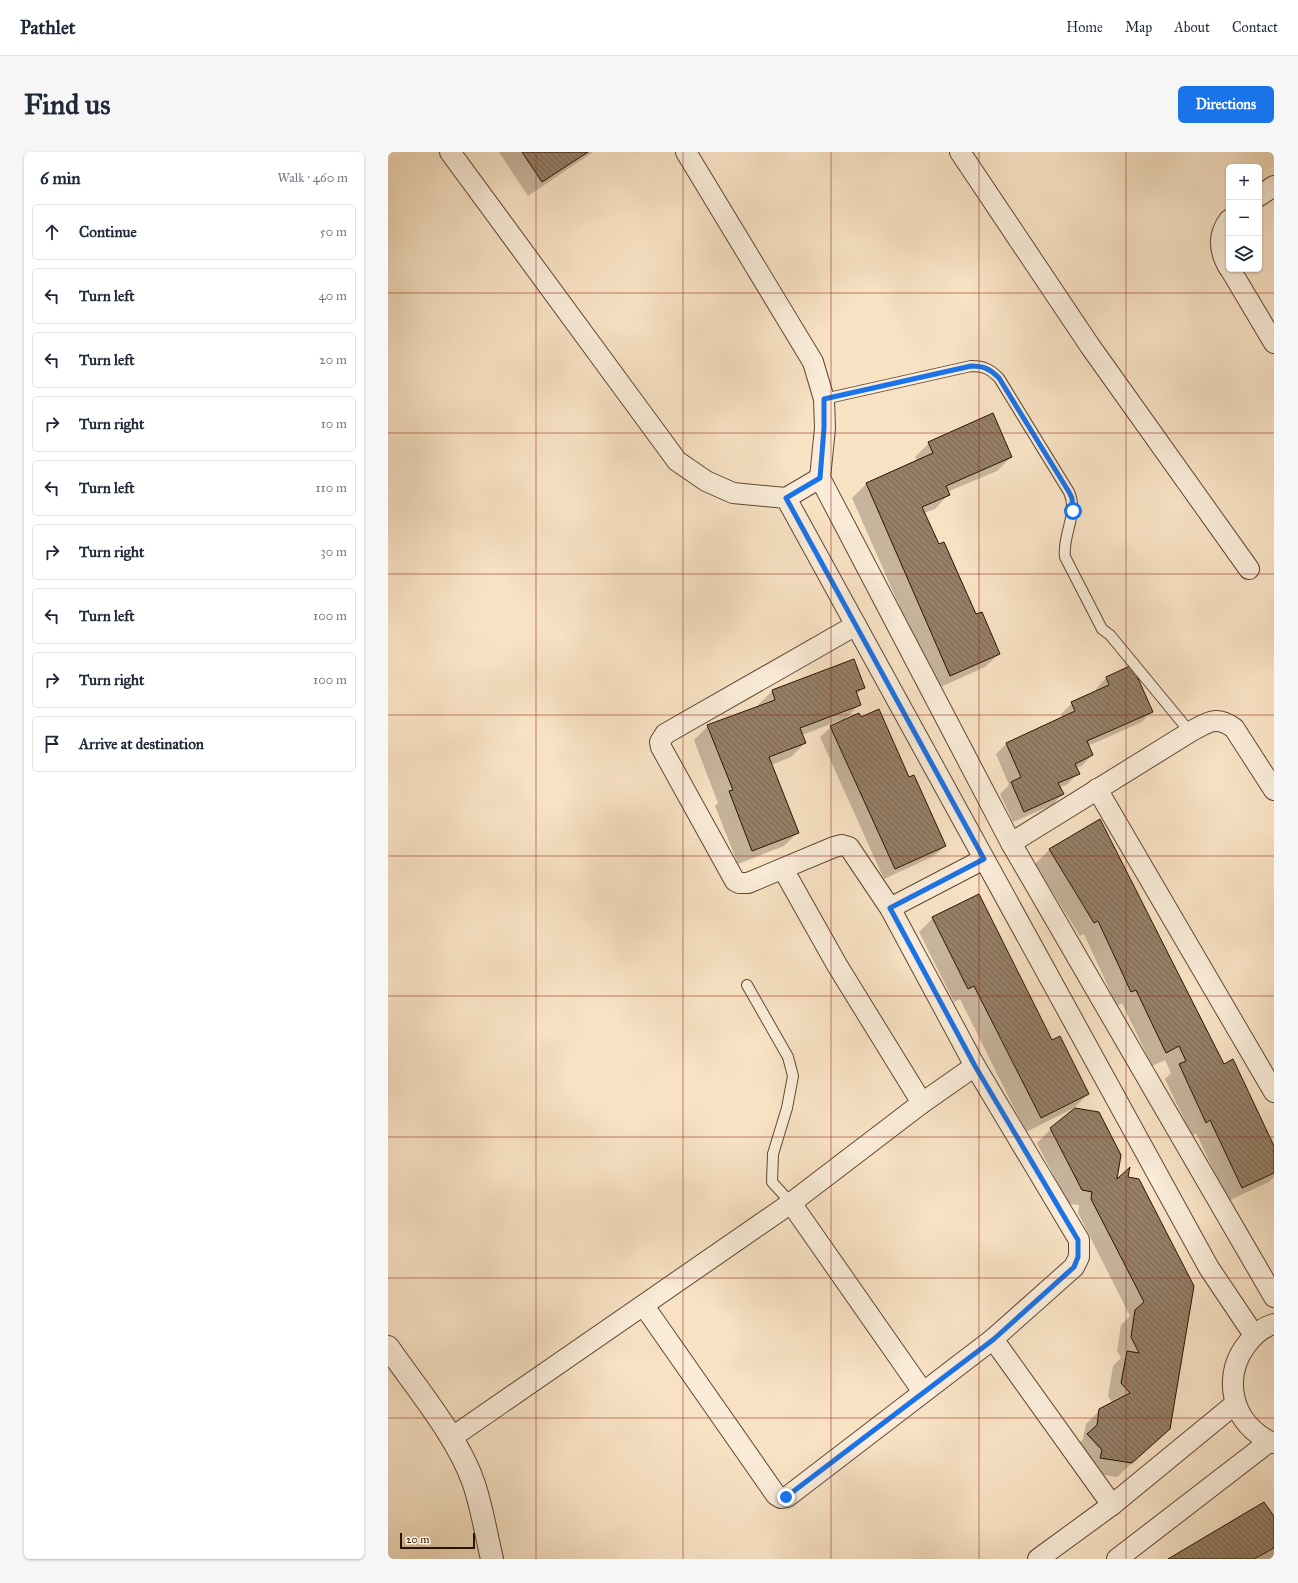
<!DOCTYPE html>
<meta charset="utf-8">
<style>
body{margin:0;font-family:"IM FELL Great Primer",serif;background:#f6f6f7;color:#1f2937}
.controls{position:absolute;right:12px;top:12px;display:grid;overflow:hidden;border-radius:6px;box-shadow:0 1px 3px #0004}
.controls button{width:36px;height:36px;display:grid;place-items:center;padding:0;border:0;border-bottom:1px solid #e0e1e3;background:#fff;color:#1f2937;font:20px sans-serif}
.scale{position:absolute;left:12px;bottom:10px;width:75px;box-sizing:border-box;padding-left:4px;border:2px solid #2b1400;border-top:0;font-size:11px;line-height:14px;white-space:nowrap;color:#2b1400;-webkit-text-stroke:3px #faecd9;paint-order:stroke}
.stop{position:absolute;width:12px;height:12px;margin:-9px;border:3px solid #1a73e8;border-radius:50%;background:#fff}
.stop.end{background:#1a73e8;border-color:#fff;box-shadow:0 1px 4px #0008}
.list{margin:0;padding:0;list-style:none}
h2{display:flex;justify-content:space-between;align-items:center;height:52px;margin:0;padding:0 16px;font-size:17px}
h2 small{font-size:13px;font-weight:400;color:#747a83}
.list li{display:grid;grid-template-columns:26px 1fr auto;gap:12px;align-items:center;box-sizing:border-box;height:56px;margin:0 8px 8px;padding:0 8px;border:1px solid #e0e1e3;border-radius:6px}
.list b{display:block;font-size:15px;white-space:nowrap}
.list em{font-size:13px;font-style:normal;color:#747a83}
.icon{flex:none;width:22px;height:22px;fill:none;stroke:currentColor;stroke-width:2;stroke-linecap:round;stroke-linejoin:round}
.map{position:relative;flex:none;width:886px;height:1407px;overflow:hidden;border-radius:6px}
header{display:flex;align-items:center;gap:24px;box-sizing:border-box;height:56px;padding:0 20px;background:#fff;border-bottom:1px solid #e0e1e3}
header strong{font-size:19px}
nav{display:flex;gap:22px;margin-inline-start:auto;font-size:14px}
.intro{display:flex;align-items:center;justify-content:space-between;box-sizing:border-box;height:96px;padding:0 24px}
h1{margin:0;font-size:28px}
.button{padding:10px 18px;border-radius:6px;background:#1a73e8;color:#fff;font-size:14px;font-weight:700}
main{display:flex;gap:24px;padding:0 24px}
aside{flex:1;background:#fff;border-radius:6px;box-shadow:0 1px 3px #0004}
.map>svg:first-child{display:block}
.shadow{fill:#0003}
.building{fill:url(#building-back-hatch);stroke:#2b1400}
.lines{fill:none;stroke-linecap:round;stroke-linejoin:round}
.service-casing{stroke:#5e4831;stroke-width:12}
.minor-casing{stroke:#5e4831;stroke-width:22}
.tertiary-casing{stroke:#5e4831;stroke-width:24}
.service{stroke:#faecd9;stroke-width:10}
.minor{stroke:#faecd9;stroke-width:20}
.tertiary{stroke:#faecd9;stroke-width:22}
.route{stroke:#1a73e8;stroke-width:5}
.grid{fill:none;stroke:#8f2418;stroke-width:1;stroke-opacity:0.55}
</style>
<header>
<strong>Pathlet</strong>
<nav><a>Home</a><a>Map</a><a>About</a><a>Contact</a></nav>
</header>
<div class="intro"><h1>Find us</h1><a class="button">Directions</a></div>
<main>
<aside>
<h2>6 min<small>Walk · 460 m</small></h2>
<ul class="list">
<li><svg class="icon" aria-label="ahead" viewBox="0 0 24 24"><path d="M12 20V5M6 11l6-6 6 6"/></svg><div><b>Continue</b></div><em>50 m</em></li>
<li><svg class="icon" aria-label="left" viewBox="0 0 24 24"><path d="M17 20v-9H6M10 6l-5 5 5 5"/></svg><div><b>Turn left</b></div><em>40 m</em></li>
<li><svg class="icon" aria-label="left" viewBox="0 0 24 24"><path d="M17 20v-9H6M10 6l-5 5 5 5"/></svg><div><b>Turn left</b></div><em>20 m</em></li>
<li><svg class="icon" aria-label="right" viewBox="0 0 24 24"><path d="M7 20v-9h11M14 6l5 5-5 5"/></svg><div><b>Turn right</b></div><em>10 m</em></li>
<li><svg class="icon" aria-label="left" viewBox="0 0 24 24"><path d="M17 20v-9H6M10 6l-5 5 5 5"/></svg><div><b>Turn left</b></div><em>110 m</em></li>
<li><svg class="icon" aria-label="right" viewBox="0 0 24 24"><path d="M7 20v-9h11M14 6l5 5-5 5"/></svg><div><b>Turn right</b></div><em>30 m</em></li>
<li><svg class="icon" aria-label="left" viewBox="0 0 24 24"><path d="M17 20v-9H6M10 6l-5 5 5 5"/></svg><div><b>Turn left</b></div><em>100 m</em></li>
<li><svg class="icon" aria-label="right" viewBox="0 0 24 24"><path d="M7 20v-9h11M14 6l5 5-5 5"/></svg><div><b>Turn right</b></div><em>100 m</em></li>
<li><svg class="icon" aria-label="arrive" viewBox="0 0 24 24"><path d="M6 21V4h12l-3 4 3 4H6"/></svg><div><b>Arrive at destination</b></div></li>
</ul>
</aside>
<div class="map">
<svg width="886" height="1407" viewBox="0 0 886 1407">
<defs>
<pattern id="building-back-hatch" width="6" height="6" patternUnits="userSpaceOnUse"><rect width="6" height="6" fill="#967f66"/><path d="M-1 5l2 2M0 0l6 6M5-1l2 2" fill="none" stroke="#7b6752"/></pattern>
</defs>
<rect width="100%" height="100%" fill="#f8e2c4"/>
<filter id="stains"><feTurbulence type="fractalNoise" baseFrequency=".005" numOctaves="4"/><feColorMatrix values="0 0 0 0 .2 0 0 0 0 .09 0 0 0 0 .02 0 0 0 .5 -.17"/></filter>
<radialGradient id="worn" r=".72"><stop offset=".6" stop-color="#630" stop-opacity="0"/><stop offset="1" stop-color="#630" stop-opacity=".3"/></radialGradient>
<g class="shadow">
<path d="M111,0H205L140,44Z"/>
<path d="M541,291L623,305L609,319L559,340L560,343L547,357L536,361L551,393L588,464L611,502L597,515L548,537L464,346L478,332L529,309L527,305Z"/>
<path d="M465,508L476,536L468,543L472,552L455,569L473,566L521,626L557,694L546,704L496,727L432,585L443,575L454,570L453,568L414,583L417,591L403,605L383,613L410,680L396,694L350,712L327,654L330,651L306,588L320,574L371,555L370,553L384,539Z"/>
<path d="M744,514L764,559L754,570L700,594L704,603L694,614L688,616L690,621L680,632L671,636L675,642L664,653L625,670L612,642L621,633L608,602L618,592L675,566L673,562L684,551L709,540L708,537L718,526Z"/>
<path d="M711,668L835,913L886,997V1025L881,1030L840,1049L808,981L804,984L777,927L783,921L777,908L764,914L734,851L729,854L696,782L692,784L647,712L661,698Z"/>
<path d="M545,766L700,942L686,956L638,980L572,847L566,850L531,780Z"/>
<path d="M663,977L727,1030L739,1026L781,1276L729,1325L699,1320L686,1297L695,1287L698,1272L712,1258L725,1251L720,1245L725,1214L733,1206L729,1199L733,1173L742,1164L690,1061L691,1053L680,1052L649,991Z"/>
<path d="M886,1365V1407H782Z"/>
</g>
<g class="building">
<path d="M134,0H200L154,30Z"/>
<path d="M605,261L624,305L558,334L562,343L534,355L551,392L556,390L588,462L594,460L612,502L562,524L478,331L545,301L540,290Z"/>
<path d="M466,507L477,536L468,539L473,553L412,576L418,591L381,605L411,681L364,699L341,639L345,638L319,573L387,548L384,538Z"/>
<path d="M744,513L765,560L699,589L705,603L687,612L692,622L670,631L676,642L636,660L623,630L633,625L618,591L687,559L683,550L721,533L718,525Z"/>
<path d="M491,557L521,625L526,623L558,694L507,717L442,574L471,561L473,565Z"/>
<path d="M712,667L836,912L845,907L886,994V1021L854,1036L822,968L818,971L791,912L798,909L791,894L778,901L748,838L743,840L710,769L706,771L661,697Z"/>
<path d="M591,742L664,888L672,884L701,942L653,966L586,834L580,837L544,765Z"/>
<path d="M687,956L711,960L733,1003L729,1027L742,1015L740,1025L751,1027L806,1134L782,1277L744,1311L712,1306L714,1298L699,1282L709,1273L711,1257L742,1241L733,1231L739,1199L751,1201L743,1185L747,1158L756,1150L703,1047L704,1040L694,1038L662,976Z"/>
<path d="M876,1350L886,1364V1396L866,1407H780Z"/>
</g>
<g class="lines">
<g class="service-casing">
<g id="service">
<path d="M436,247L583,214C596,214 602,217 611,226L681,340C691,362 674,383 677,405L714,477L722,483L802,580"/>
<path d="M359,833L400,905L405,924L399,956L385,1002L384,1030L403,1051"/>
</g>
</g>
<g class="minor-casing">
<g id="minor">
<path d="M62,0L289,309L318,329L345,341L398,346L432,326"/>
<path d="M298,0L425,210L436,247L437,276L432,326L623,691L886,1145"/>
<path d="M572,0L702,194L861,417"/>
<path d="M871,44L886,34"/>
<path d="M841,68C829,84 831,99 841,116"/>
<path d="M842,117L886,191"/>
<path d="M398,346L821,1116L866,1183"/>
<path d="M709,637L886,940"/>
<path d="M623,691L802,580C820,570 828,563 846,576L886,638"/>
<path d="M395,717L449,813L534,951"/>
<path d="M502,756L596,707"/>
<path d="M403,1051L535,1240"/>
<path d="M256,1154L388,1343L393,1346L399,1345L605,1187L686,1115L691,1105V1088L587,914L502,756L461,695L454,693L446,695L360,731H351L347,729L273,595L272,590L277,582L468,473"/>
<path d="M886,1172C875,1175 866,1183 859,1192C837,1220 841,1260 870,1282C875,1286 880,1289 886,1291"/>
<path d="M605,1187L724,1353"/>
<path d="M63,1286L403,1051L534,951L587,914"/>
<path d="M650,1407L724,1353L847,1252"/>
<path d="M729,1407L881,1290"/>
</g>
</g>
<g class="tertiary-casing">
<path id="tertiary" d="M0,1195C29,1237 70,1285 86,1332C94,1356 98,1382 104,1407"/>
</g>
<use href="#service" class="service"/>
<use href="#minor" class="minor"/>
<use href="#tertiary" class="tertiary"/>
</g>
<g class="lines">
<path class="route" d="M398,1345L606,1187L686,1115L690,1105V1088L587,914L502,756L596,707L398,346L432,326L436,276V247L583,214C596,214 602,217 611,226L681,340L684,346L685,359"/>
</g>
<path class="grid" d="M148,0V1407M295,0V1407M443,0V1407M591,0V1407M738,0V1407M0,141H886M0,281H886M0,422H886M0,563H886M0,704H886M0,844H886M0,985H886M0,1126H886M0,1266H886"/>
<rect width="100%" height="100%" filter="url(#stains)"/>
<rect width="100%" height="100%" fill="url(#worn)"/>
</svg>
<div class="controls">
<button>+</button>
<button>−</button>
<button><svg class="icon" aria-label="layers" viewBox="0 0 24 24"><path d="M12 4l9 5-9 5-9-5zM3 14l9 5 9-5"/></svg></button>
</div>
<div class="scale">20 m</div>
<div class="stop" style="left:685px;top:359px"></div>
<div class="stop end" style="left:398px;top:1345px"></div>
</div>
</main>
